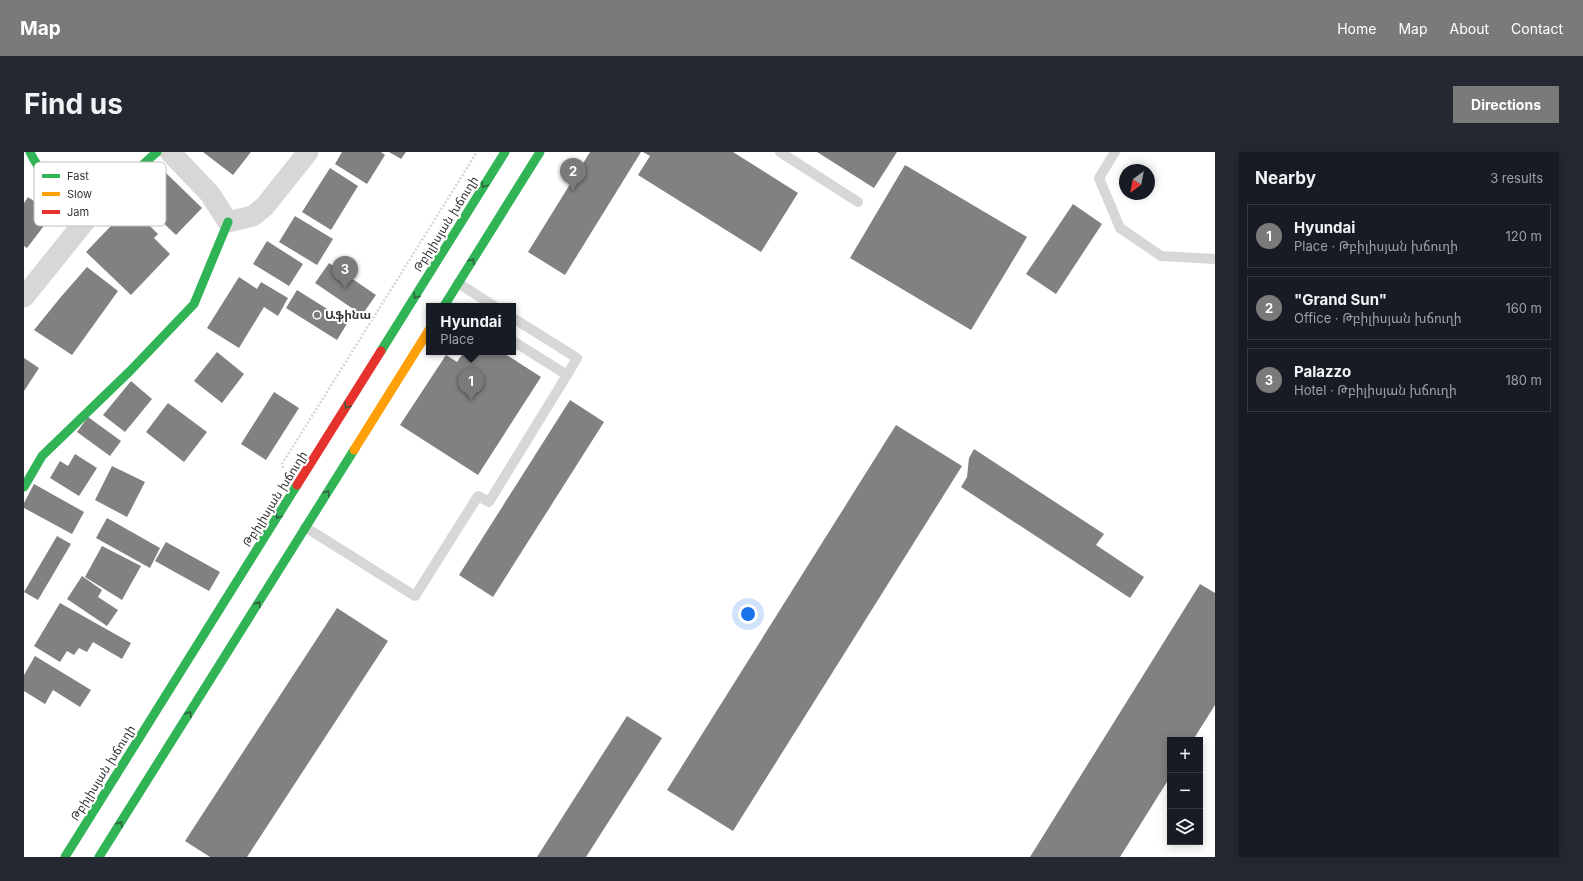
<!DOCTYPE html>
<meta charset="utf-8">
<style>
body{margin:0;font-family:Inter,"Noto Sans Armenian",sans-serif;background:#242831;color:#f1f3f6}
.controls{position:absolute;right:12px;bottom:12px;display:grid;overflow:hidden;border-radius:0px;box-shadow:0 2px 10px #0003}
.controls button{width:36px;height:36px;display:grid;place-items:center;padding:0;border:0;border-bottom:1px solid #363941;background:#171b24;color:#f1f3f6;font:20px sans-serif}
.compass{position:absolute;left:1095px;top:12px;width:36px;height:36px;border-radius:50%;background:#171b24;box-shadow:0 2px 10px #0003;rotate:212deg}
.you{position:absolute;left:724px;top:462px;width:14px;height:14px;margin:-10px;border:3px solid #fff;border-radius:50%;background:#1a73e8;box-shadow:0 0 0 6px #1a73e833}
.badge{display:grid;place-items:center;width:26px;height:26px;border-radius:50%;background:#7a7a7a;color:#fff;font-size:13px;font-weight:700}
.pin{position:absolute;translate:-50% -33px;filter:drop-shadow(0 1px 2px #0008)}
.pin::after{content:'';position:absolute;top:21px;width:14px;height:12px;background:inherit;clip-path:polygon(0 0,100% 0,50% 100%)}
.popup{position:absolute;left:402px;top:151px;width:90px;height:52px;box-sizing:border-box;display:grid;place-content:center;border-radius:0px;background:#171b24;filter:drop-shadow(0 1px 3px #0005);font-size:13px;white-space:nowrap;color:#9ea1a6}
.popup b{font-size:15px;color:#f1f3f6}
.popup::after{content:'';position:absolute;left:50%;top:100%;margin-left:-8px;border:8px solid transparent;border-top-color:#171b24}
.list{margin:0;padding:0;list-style:none}
h2{display:flex;justify-content:space-between;align-items:center;height:52px;margin:0;padding:0 16px;font-size:17px}
h2 small{font-size:13px;font-weight:400;color:#9ea1a6}
.list li{display:grid;grid-template-columns:26px 1fr auto;gap:12px;align-items:center;box-sizing:border-box;height:64px;margin:0 8px 8px;padding:0 8px;border:1px solid #363941;border-radius:0px}
.list b{display:block;font-size:15px;white-space:nowrap}
.list p{margin:0;font-size:13px;white-space:nowrap;color:#9ea1a6}
.list em{font-size:13px;font-style:normal;color:#9ea1a6}
.icon{flex:none;width:22px;height:22px;fill:none;stroke:currentColor;stroke-width:2;stroke-linecap:round;stroke-linejoin:round}
.map{position:relative;flex:none;width:1191px;height:705px;overflow:hidden;border-radius:0px}
header{display:flex;align-items:center;gap:24px;box-sizing:border-box;height:56px;padding:0 20px;background:#7a7a7a;color:#fff}
header strong{font-size:19px}
nav{display:flex;gap:22px;margin-inline-start:auto;font-size:14px}
.intro{display:flex;align-items:center;justify-content:space-between;box-sizing:border-box;height:96px;padding:0 24px}
h1{margin:0;font-size:28px}
.button{padding:10px 18px;border-radius:0px;background:#7a7a7a;color:#fff;font-size:14px;font-weight:700}
main{display:flex;gap:24px;padding:0 24px}
aside{flex:1;background:#171b24;border-radius:0px;box-shadow:0 2px 10px #0003}
.map>svg:first-child{display:block}
.building{fill:#818181}
.lines{fill:none;stroke-linecap:round;stroke-linejoin:round}
.path{stroke:#d6d6d6;stroke-width:2.5;stroke-dasharray:2 2;stroke-linecap:butt}
.lane{stroke:#d7d7d7;stroke-width:10}
.street{stroke:#d7d7d7;stroke-width:21}
.fast{stroke:#30b455;stroke-width:9}
.slow{stroke:#ff9f0a;stroke-width:9}
.jam{stroke:#e5322d;stroke-width:9}
.oneway{stroke:#32603f}
.poi-dot{fill:#7a7a7a;stroke:#fff;stroke-width:1.5}
.labels{text-anchor:middle;stroke-width:4;stroke-linejoin:round;paint-order:stroke}
.street-label{font-size:12px;fill:#333;stroke:#fff}
.poi-label{font-size:12px;font-weight:bold;fill:#333;stroke:#fff;text-anchor:start}
.key{fill:#fff;stroke:#c2c2c2;stroke-width:1}
.key-label{font-size:11px;fill:#333}
</style>
<header>
<strong>Map</strong>
<nav><a>Home</a><a>Map</a><a>About</a><a>Contact</a></nav>
</header>
<div class="intro"><h1>Find us</h1><a class="button">Directions</a></div>
<main>
<div class="map">
<svg width="1191" height="705" viewBox="0 0 1191 705">
<rect width="100%" height="100%" fill="#fff"/>
<g class="building">
<path d="M179,0H227L209,23Z"/>
<path d="M318,0H357L361,3L343,32L311,12Z"/>
<path d="M365,0H382L377,7Z"/>
<path d="M566,0H617L541,123L504,100Z"/>
<path d="M619,0H709L774,41L737,100L614,23L626,4Z"/>
<path d="M793,0H873L850,36Z"/>
<path d="M881,13L1003,85L947,178L826,106Z"/>
<path d="M306,16L334,34L307,78L278,60Z"/>
<path d="M142,21L178,56L152,83L116,49Z"/>
<path d="M4,45L29,62L3,96L0,94V51Z"/>
<path d="M1049,52L1078,72L1032,142L1002,122Z"/>
<path d="M106,54L134,82L130,86L146,102L107,143L62,100Z"/>
<path d="M271,64L309,87L293,113L255,90Z"/>
<path d="M243,89L279,112L265,134L229,112Z"/>
<path d="M305,111L352,143L338,163L291,131Z"/>
<path d="M63,115L94,139L48,203L10,178L36,146Z"/>
<path d="M215,125L233,137L237,130L264,146L254,164L240,155L215,196L183,176Z"/>
<path d="M273,138L324,170L313,188L262,156Z"/>
<path d="M193,200L220,222L198,251L170,229Z"/>
<path d="M440,200H478L517,225L454,323L376,273L422,203L433,210Z"/>
<path d="M0,206L15,216L0,239Z"/>
<path d="M107,229L128,247L101,280L79,263Z"/>
<path d="M250,240L275,256L242,308L217,292Z"/>
<path d="M546,248L580,270L469,445L435,423Z"/>
<path d="M144,251L183,280L160,310L122,280Z"/>
<path d="M64,265L97,289L86,304L53,280Z"/>
<path d="M872,273L938,314L709,679L643,638Z"/>
<path d="M950,297L1080,382L1072,393L1120,425L1106,446L937,335L943,325L945,306Z"/>
<path d="M51,302L73,316L55,344L26,326L36,309L44,314Z"/>
<path d="M88,314L121,330L103,365L71,348Z"/>
<path d="M10,332L60,360L48,382L0,356V351Z"/>
<path d="M83,366L136,396L126,416L72,386Z"/>
<path d="M33,384L47,392L14,448L0,440Z"/>
<path d="M142,390L196,420L185,439L131,409Z"/>
<path d="M78,394L117,414L98,448L61,425Z"/>
<path d="M58,424L78,438L74,445L94,458L83,474L43,447Z"/>
<path d="M1176,432L1191,441V553L1169,588H1146V625L1096,705H1006Z"/>
<path d="M36,451L107,491L98,507L69,490L63,500L55,496L50,503L43,499L36,510L10,494Z"/>
<path d="M313,456L364,489L223,705H186L161,689Z"/>
<path d="M11,504L67,538L56,555L29,538L21,552L0,539V523Z"/>
<path d="M603,564L638,586L562,705H513Z"/>
</g>
<g class="lines">
<path class="path" d="M259,316L258,312L453,0"/>
<g class="lane">
<path d="M756,0L834,50"/>
<path d="M1091,0L1075,26L1096,76L1137,104L1191,107"/>
<path d="M434,131L470,154"/>
<path d="M489,166L553,206L543,223"/>
<path d="M281,375L391,444L454,344L465,350L543,223L489,189"/>
</g>
<g class="street">
<path d="M146,0L186,42L204,70L229,64L241,54L284,0"/>
<path d="M0,145L90,33"/>
</g>
<g class="fast">
<path d="M6,0C20,32 56,46 89,34C104,29 121,10 133,0"/>
<path d="M420,154L516,0"/>
<path d="M357,199L481,0"/>
<path d="M0,335L18,304L106,219L170,152L204,70"/>
<path d="M41,705L273,333"/>
<path d="M75,705L330,298"/>
</g>
<path class="slow" d="M330,298L405,178"/>
<path class="jam" d="M273,333L357,199"/>
</g>
<defs><path id="oneway-chevron" d="M-2-3.5L2.5 0L-2 3.5" fill="none" stroke-width="1.6" stroke-linecap="round" stroke-linejoin="round"/></defs>
<g class="oneway">
<use href="#oneway-chevron" transform="translate(460 33) rotate(122)"/>
<use href="#oneway-chevron" transform="translate(448 109) rotate(-58)"/>
<use href="#oneway-chevron" transform="translate(392 144) rotate(122)"/>
<use href="#oneway-chevron" transform="translate(323 254) rotate(122)"/>
<use href="#oneway-chevron" transform="translate(303 341) rotate(-58)"/>
<use href="#oneway-chevron" transform="translate(254 364) rotate(122)"/>
<use href="#oneway-chevron" transform="translate(234 452) rotate(-58)"/>
<use href="#oneway-chevron" transform="translate(165 562) rotate(-58)"/>
<use href="#oneway-chevron" transform="translate(96 672) rotate(-58)"/>
</g>
<circle class="poi-dot" cx="293" cy="163" r="4"/>
<g class="labels">
<g class="street-label">
<text transform="translate(422 72) rotate(-58)" y="4">Թբիլիսյան խճուղի</text>
<text transform="translate(251 347) rotate(-58)" y="4">Թբիլիսյան խճուղի</text>
<text transform="translate(79 621) rotate(-58)" y="4">Թբիլիսյան խճուղի</text>
</g>
<g class="poi-label">
<text x="301" y="167">Աֆինա</text>
</g>
</g>
<rect x="10" y="10" width="132" height="64" rx="6" class="key"/>
<rect x="18" y="22" width="18" height="4" fill="#30b455"/>
<rect x="18" y="40" width="18" height="4" fill="#ff9f0a"/>
<rect x="18" y="58" width="18" height="4" fill="#e5322d"/>
<g class="key-label">
<text x="43" y="28">Fast</text>
<text x="43" y="46">Slow</text>
<text x="43" y="64">Jam</text>
</g>
</svg>
<div class="controls">
<button>+</button>
<button>−</button>
<button><svg class="icon" aria-label="layers" viewBox="0 0 24 24"><path d="M12 4l9 5-9 5-9-5zM3 14l9 5 9-5"/></svg></button>
</div>
<svg class="compass" viewBox="-18 -18 36 36"><path d="M0-13l5 13h-10z" fill="#e53935"/><path d="M0 13l5-13h-10z" fill="#9ea1a6"/></svg>
<div class="you"></div>
<div class="pin badge" style="left:447px;top:249px">1</div>
<div class="popup"><b>Hyundai</b>Place</div>
<div class="pin badge" style="left:549px;top:39px">2</div>
<div class="pin badge" style="left:321px;top:137px">3</div>
</div>
<aside>
<h2>Nearby<small>3 results</small></h2>
<ul class="list">
<li><span class="badge">1</span><div><b>Hyundai</b><p>Place · Թբիլիսյան խճուղի</p></div><em>120 m</em></li>
<li><span class="badge">2</span><div><b>&quot;Grand Sun&quot;</b><p>Office · Թբիլիսյան խճուղի</p></div><em>160 m</em></li>
<li><span class="badge">3</span><div><b>Palazzo</b><p>Hotel · Թբիլիսյան խճուղի</p></div><em>180 m</em></li>
</ul>
</aside>
</main>
